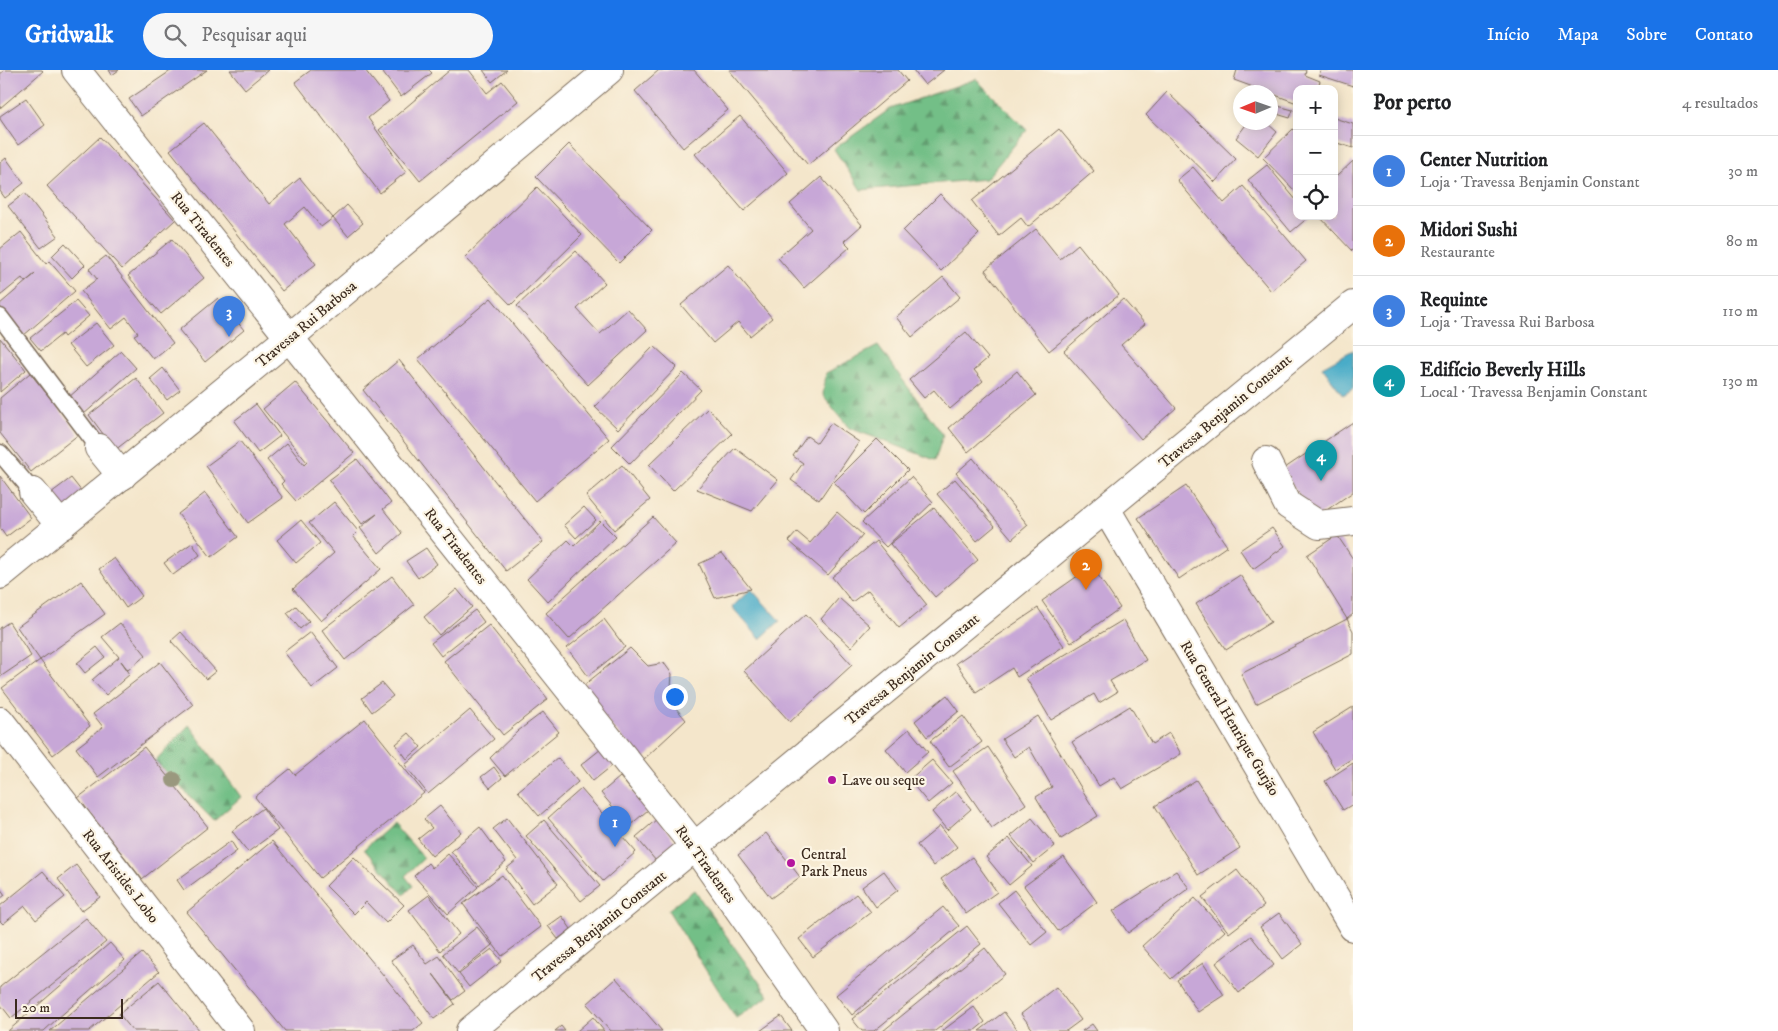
<!DOCTYPE html>
<html lang="pt">
<meta charset="utf-8">
<style>
body{margin:0;font-family:"IM FELL DW Pica",serif;background:#f6f6f6;color:#202124}
.controls{position:absolute;right:15px;top:15px;display:grid;overflow:hidden;border-radius:10px;box-shadow:0 2px 12px #0003}
.controls button{width:45px;height:45px;display:grid;place-items:center;padding:0;border:0;border-bottom:1px solid #e0e0e0;background:#fff;color:#202124;font:25px sans-serif}
.compass{position:absolute;left:1233px;top:15px;width:45px;height:45px;border-radius:50%;background:#fff;box-shadow:0 2px 12px #0003;rotate:268deg}
.scale{position:absolute;left:15px;bottom:12px;width:108px;box-sizing:border-box;padding-left:5px;border:2px solid #3b2a1e;border-top:0;font-size:14px;line-height:18px;white-space:nowrap;color:#3b2a1e;-webkit-text-stroke:4px #fcf5e5;paint-order:stroke}
.you{position:absolute;left:674px;top:626px;width:18px;height:18px;margin:-12px;border:4px solid #fff;border-radius:50%;background:#1a73e8;box-shadow:0 0 0 8px #1a73e833}
.badge{display:grid;place-items:center;width:32px;height:32px;border-radius:50%;background:#1a73e8;color:#fff;font-size:16px;font-weight:700}
.pin{position:absolute;translate:-50% -41px;filter:drop-shadow(0 1px 2px #0008)}
.pin::after{content:'';position:absolute;top:26px;width:18px;height:15px;background:inherit;clip-path:polygon(0 0,100% 0,50% 100%)}
.list{margin:0;padding:0;list-style:none}
h2{display:flex;justify-content:space-between;align-items:center;height:65px;margin:0;padding:0 20px;font-size:21px}
h2 small{font-size:16px;font-weight:400;color:#757577}
.list li{display:grid;grid-template-columns:32px 1fr auto;gap:15px;align-items:center;box-sizing:border-box;height:70px;padding:0 20px;border-top:1px solid #e0e0e0}
.list b{display:block;font-size:19px;white-space:nowrap}
.list p{margin:0;font-size:16px;white-space:nowrap;color:#757577}
.list em{font-size:16px;font-style:normal;color:#757577}
.icon{flex:none;width:28px;height:28px;fill:none;stroke:currentColor;stroke-width:2;stroke-linecap:round;stroke-linejoin:round}
.map{position:relative;flex:none;width:1353px;height:961px;overflow:hidden}
header{display:flex;align-items:center;gap:30px;box-sizing:border-box;height:70px;padding:0 25px;background:#1a73e8;color:#fff}
header strong{font-size:24px}
nav{display:flex;gap:28px;margin-inline-start:auto;font-size:18px}
.search{width:350px;height:45px;background:#f6f6f6;display:flex;align-items:center;gap:12px;box-sizing:border-box;padding:0 18px;border-radius:28px;color:#757577;font-size:19px}
main{display:flex}
aside{flex:1;background:#fff}
.map>svg:first-child{display:block}
.forest{fill:url(#forest-firs);stroke:#577452}
.water{fill:#49acc8;stroke:#426b73}
.building{fill:#c7a7d7}
.lines{fill:none;stroke-linecap:round;stroke-linejoin:round}
.lane-casing{stroke:#7c6c5b;stroke-width:19}
.street-casing{stroke:#7c6c5b;stroke-width:30}
.secondary-casing{stroke:#7c6c5b;stroke-width:30}
.lane{stroke:#fff;stroke-width:16}
.street{stroke:#fff;stroke-width:28}
.secondary{stroke:#fff;stroke-width:28}
.tree{fill:#9a987e}
.poi-dot{fill:#b5179e;stroke:#fcf5e5;stroke-width:2}
.labels{text-anchor:middle;stroke-width:4.5;stroke-linejoin:round;paint-order:stroke}
.street-label{font-size:15px;fill:#3b2a1e;stroke:#fcf5e5}
.poi-label{font-size:15px;fill:#3b2a1e;stroke:#fcf5e5;text-anchor:start}
</style>
<header>
<strong>Gridwalk</strong>
<div class="search"><svg class="icon" aria-label="search" viewBox="0 0 24 24"><circle cx="10" cy="10" r="6"/><path d="M15 15l6 6"/></svg>Pesquisar aqui</div>
<nav><a>Início</a><a>Mapa</a><a>Sobre</a><a>Contato</a></nav>
</header>
<main>
<div class="map">
<svg width="1353" height="961" viewBox="0 0 1353 961">
<defs>
<pattern id="forest-firs" width="22" height="20" patternUnits="userSpaceOnUse" patternTransform="scale(1.25)"><rect width="22" height="20" fill="#73bf87"/><path d="M5 1l3.5 6h-7zM16 11l3.5 6h-7z" fill="#609b6e"/></pattern>
</defs>
<rect width="100%" height="100%" fill="#fcf5e5"/>
<filter id="ink" filterUnits="userSpaceOnUse"><feTurbulence type="fractalNoise" baseFrequency=".02" numOctaves="2"/><feDisplacementMap in="SourceGraphic" scale="10" xChannelSelector="R" yChannelSelector="G"/><feConvolveMatrix kernelMatrix="1 2 1 2 8 2 1 2 1" color-interpolation-filters="sRGB"/></filter>
<filter id="wash" filterUnits="userSpaceOnUse"><feTurbulence type="fractalNoise" baseFrequency=".0096" numOctaves="4" result="noise"/><feDisplacementMap in="SourceGraphic" scale="20" xChannelSelector="R" yChannelSelector="G"/><feGaussianBlur stdDeviation="1.12" result="paint"/><feColorMatrix in="noise" values="0 0 0 0 0 0 0 0 0 0 0 0 0 0 0 0 0 1.4 0 .05"/><feComposite in="paint" operator="in"/></filter>
<g filter="url(#wash)">
<rect width="100%" height="100%" fill="#f4e6cb"/>
<g class="forest">
<path d="M976,9L1027,60L986,109L861,120L834,79L890,39Z"/>
<path d="M878,276L943,365L935,390L849,358L823,325L826,303Z"/>
<path d="M189,655L241,727L214,751L155,691Z"/>
<path d="M393,753L424,788L405,806L413,816L404,825L364,779Z"/>
<path d="M694,820L769,926L736,948L668,840Z"/>
</g>
<g class="water">
<path d="M1353,280V319L1343,325L1322,297Z"/>
<path d="M751,519L780,551L760,569L732,537Z"/>
</g>
<g id="blocks">
<g class="building">
<path d="M5,0H42L43,1L0,38V4Z"/>
<path d="M109,0H119L112,5Z"/>
<path d="M172,0H207L141,46L129,29Z"/>
<path d="M230,0H268L245,19Z"/>
<path d="M311,0H365L389,31L368,48L406,102L380,123L295,12Z"/>
<path d="M386,0H429L432,3L401,27L383,3Z"/>
<path d="M450,0H469L487,23L502,11L518,31L420,111L379,60Z"/>
<path d="M483,0H507L492,12Z"/>
<path d="M659,0H694L728,40L683,78L635,21Z"/>
<path d="M729,0H898L907,11L808,95Z"/>
<path d="M913,0H944L925,15Z"/>
<path d="M1237,0H1306L1305,5L1320,11L1317,19H1297V33L1234,10Z"/>
<path d="M1321,0H1353V16L1319,5Z"/>
<path d="M1167,22L1236,89L1215,112L1146,45Z"/>
<path d="M26,28L45,55L18,75L0,49V46Z"/>
<path d="M1270,34L1293,40L1290,48L1270,42Z"/>
<path d="M740,46L788,103L744,141L695,84Z"/>
<path d="M1334,48L1353,54V78L1334,72Z"/>
<path d="M1248,52H1266L1277,62L1258,86L1236,68Z"/>
<path d="M204,53L269,134L300,108L333,148L347,135L363,153L348,166L333,148L321,157L305,137L285,154L316,194L282,221L170,80Z"/>
<path d="M1059,59L1094,101L1028,157L1021,148L999,166L972,131Z"/>
<path d="M1293,59L1297,63V123L1263,88Z"/>
<path d="M100,67L175,150L122,199L47,116Z"/>
<path d="M569,74L652,160L619,193L536,107Z"/>
<path d="M6,88L24,113L5,128L0,121V93Z"/>
<path d="M1353,91V179L1352,181L1319,146H1334V103L1337,106Z"/>
<path d="M1267,95L1297,131V146H1310L1291,162L1248,110Z"/>
<path d="M1193,97L1224,133L1243,116L1306,191L1271,221L1177,110Z"/>
<path d="M821,107L862,155L844,171L850,177L804,218L778,188L811,159L790,134Z"/>
<path d="M537,117L582,165L511,235L465,187Z"/>
<path d="M25,123L58,166L41,178L8,136Z"/>
<path d="M940,124L979,164L941,201L903,161Z"/>
<path d="M1036,159L1060,189L1078,174L1119,225L1049,281L985,200Z"/>
<path d="M21,162L46,194L49,191L75,221L23,266L0,239V234L35,204L25,212L22,208L0,226V179Z"/>
<path d="M172,169L204,208L161,244L128,206Z"/>
<path d="M65,173L85,195L72,208L52,186Z"/>
<path d="M576,181L605,213L577,239L600,264L628,239L647,260L588,315L517,236Z"/>
<path d="M106,186L173,273L153,289L134,265L138,263L126,247L111,259L81,221L97,209L89,199Z"/>
<path d="M728,195L772,248L750,266L738,252L713,273L681,235Z"/>
<path d="M943,207L960,227L912,267L896,247Z"/>
<path d="M218,228L244,260L205,292L179,260Z"/>
<path d="M491,228L609,369L535,431L418,289Z"/>
<path d="M1123,229L1145,254L1121,275L1176,338L1141,369L1064,281Z"/>
<path d="M76,231L89,246L64,267L62,264L41,281L30,268Z"/>
<path d="M96,253L114,275L86,297L68,275Z"/>
<path d="M966,262L988,288L974,300L983,311L950,339L934,320L924,328L909,310Z"/>
<path d="M0,268L26,300L0,322Z"/>
<path d="M654,276L677,297L618,359L595,337Z"/>
<path d="M121,281L136,298L83,345L68,328Z"/>
<path d="M399,290L543,472L506,501L363,320Z"/>
<path d="M163,298L180,320L167,330L150,309Z"/>
<path d="M1017,301L1036,325L968,382L949,358Z"/>
<path d="M30,303L79,364L31,402L0,363V328Z"/>
<path d="M683,303L701,320L630,394L612,376Z"/>
<path d="M136,308L163,343L115,380L89,345Z"/>
<path d="M295,312L354,383L296,431L281,414L284,411L267,390L287,373L304,395L307,392L263,339Z"/>
<path d="M256,334L280,366L258,383L234,351Z"/>
<path d="M708,338L732,364L673,421L649,395Z"/>
<path d="M1353,352V422L1315,448L1282,400Z"/>
<path d="M831,353L859,372L819,430L791,410L803,393L793,386L807,366L817,373Z"/>
<path d="M877,369L908,400L864,444L834,412Z"/>
<path d="M240,371L283,428L248,453L206,396Z"/>
<path d="M735,378L778,410L752,441L697,419Z"/>
<path d="M973,388L1028,455L1012,469L956,403Z"/>
<path d="M357,389L391,433L383,439L402,463L379,483L360,458L377,444L362,454L329,410Z"/>
<path d="M622,395L650,430L614,460L586,426Z"/>
<path d="M0,406L31,448L6,467L0,458Z"/>
<path d="M911,407L933,432L886,477L862,452Z"/>
<path d="M71,408L86,427L65,442L51,423Z"/>
<path d="M955,409L995,456L977,471L937,424Z"/>
<path d="M1186,416L1227,476L1179,509L1138,448Z"/>
<path d="M205,423L238,467L211,487L178,444Z"/>
<path d="M334,432L358,461L353,466L381,499L321,551L293,519L334,483L309,453Z"/>
<path d="M584,437L596,450L576,468L564,455Z"/>
<path d="M934,438L978,490L935,527L890,474Z"/>
<path d="M837,442L863,465L828,505L789,471L797,462L810,473Z"/>
<path d="M653,447L676,473L569,569L546,543Z"/>
<path d="M301,450L320,473L296,493L277,470Z"/>
<path d="M600,451L616,467L548,532L527,509L568,470L574,476Z"/>
<path d="M1272,458L1285,476L1253,499L1240,480Z"/>
<path d="M1337,465L1353,489V544L1347,549L1307,485Z"/>
<path d="M876,471L927,535L899,558L868,520L852,532L832,507Z"/>
<path d="M192,473L200,485L173,505L164,493Z"/>
<path d="M426,478L437,494L418,508L406,491Z"/>
<path d="M722,483L751,519L715,528L699,494Z"/>
<path d="M114,488L142,526L126,538L99,499Z"/>
<path d="M1092,496L1120,538L1071,573L1042,531Z"/>
<path d="M1240,505L1271,552L1226,580L1196,534Z"/>
<path d="M392,506L414,535L345,590L322,560Z"/>
<path d="M81,511L105,544L40,590L17,557Z"/>
<path d="M457,519L472,537L439,565L424,547Z"/>
<path d="M839,528L870,556L851,577L821,549Z"/>
<path d="M296,536L309,551L300,559L287,543Z"/>
<path d="M1038,538L1064,576L1017,607L1012,598L976,622L956,593Z"/>
<path d="M475,540L484,552L441,586L431,573Z"/>
<path d="M806,544L852,595L790,652L744,601Z"/>
<path d="M604,549L625,577L588,606L567,578Z"/>
<path d="M1347,549L1353,561V584L1256,634L1241,604Z"/>
<path d="M1123,550L1146,590L1110,611L1117,622L1099,633L1094,624L1051,650L1026,608Z"/>
<path d="M9,552L31,586L0,607V558Z"/>
<path d="M120,553L146,585L128,600L121,591L130,604L106,625L92,610L119,587L102,567Z"/>
<path d="M489,555L548,629L503,665L444,591Z"/>
<path d="M181,562L216,601L206,609L171,571Z"/>
<path d="M310,562L338,598L312,618L284,582Z"/>
<path d="M97,577L105,587L85,603L77,593Z"/>
<path d="M630,578L648,596L664,593L672,604L670,631L686,650L643,690L578,620Z"/>
<path d="M40,590L90,656L53,685L2,618Z"/>
<path d="M160,592L193,635L98,707L76,678L103,657L93,644Z"/>
<path d="M382,613L393,626L372,642L362,628Z"/>
<path d="M947,625L959,641L927,667L915,651Z"/>
<path d="M1130,636L1152,674L1169,663L1181,684L1122,719L1114,707L1099,716L1072,672Z"/>
<path d="M1353,637V688L1335,699L1313,662Z"/>
<path d="M470,640L494,669L428,724L405,695Z"/>
<path d="M543,642L559,662L505,706L490,688L518,661Z"/>
<path d="M963,646L982,672L949,697L930,671Z"/>
<path d="M1038,646L1098,746L1061,769L1036,727L1052,717L1029,677L1014,687L1002,669Z"/>
<path d="M365,649L424,723L320,808L255,727L290,699L295,705Z"/>
<path d="M909,659L928,682L905,702L886,679Z"/>
<path d="M409,663L421,677L407,689L396,674Z"/>
<path d="M144,677L208,757L142,809L78,728Z"/>
<path d="M988,677L1026,734L992,758L953,701Z"/>
<path d="M601,679L613,695L593,711L581,695Z"/>
<path d="M558,688L578,712L539,746L518,721Z"/>
<path d="M932,690L952,713L928,733L909,710Z"/>
<path d="M1353,693V734L1343,740L1325,711Z"/>
<path d="M494,697L502,708L490,718L481,707Z"/>
<path d="M620,707L648,740L629,756L601,723Z"/>
<path d="M1196,710L1240,778L1198,805L1155,736Z"/>
<path d="M581,719L636,782L603,811L548,748Z"/>
<path d="M956,721L971,739L947,760L932,742Z"/>
<path d="M440,736L461,762L432,786L418,769L432,758L424,749Z"/>
<path d="M263,738L278,760L248,782L232,761Z"/>
<path d="M507,748L558,814L532,834L506,799L517,790L493,759Z"/>
<path d="M1032,748L1055,776L1034,793L1011,766Z"/>
<path d="M657,749L677,774L656,791L636,767Z"/>
<path d="M544,750L600,816L581,831L526,766Z"/>
<path d="M940,756L957,777L933,796L917,775Z"/>
<path d="M480,757L506,792L479,815L451,781Z"/>
<path d="M766,763L800,807L771,828L738,785Z"/>
<path d="M1009,768L1032,796L1009,815L986,787Z"/>
<path d="M231,771L237,781L184,820L177,810Z"/>
<path d="M272,771L423,953L413,961H285L187,842Z"/>
<path d="M448,784L478,817L448,844L414,806L428,793L432,798Z"/>
<path d="M354,787L404,835L386,853L366,832L354,844L326,816Z"/>
<path d="M972,787L997,822L966,844L941,809Z"/>
<path d="M1064,787L1097,832L1058,861L1024,816Z"/>
<path d="M76,795L100,827L81,841L58,809Z"/>
<path d="M1237,800L1264,836L1229,863L1202,827Z"/>
<path d="M43,801L65,827L36,850L25,836L3,854L0,851V836Z"/>
<path d="M884,801L898,820L876,837L862,817Z"/>
<path d="M1176,801L1189,818L1128,863L1113,841Z"/>
<path d="M502,805L541,857L502,886L463,834Z"/>
<path d="M0,818L5,825L0,829Z"/>
<path d="M1014,820L1047,862L1031,875L998,833Z"/>
<path d="M856,824L871,842L813,887L799,869Z"/>
<path d="M429,825L459,864L440,881L409,840Z"/>
<path d="M1195,828L1225,861L1171,909L1142,876Z"/>
<path d="M943,837L959,856L852,945L836,925Z"/>
<path d="M1279,843L1302,874L1283,889L1260,857Z"/>
<path d="M562,846L571,859L558,869L548,856Z"/>
<path d="M86,848L106,872L11,948L0,934V917Z"/>
<path d="M967,856L981,874L874,961H862L852,949Z"/>
<path d="M477,857L492,875L458,903L443,884Z"/>
<path d="M1251,866L1274,895L1239,923L1216,893Z"/>
<path d="M110,873L125,890L57,949L44,961H8Z"/>
<path d="M413,875L427,894L439,886L465,921L453,930L433,904L455,934L434,949L391,890Z"/>
<path d="M985,878L1005,904L935,961H883Z"/>
<path d="M492,879L502,891L469,917L459,904Z"/>
<path d="M142,883L159,902L89,961H50Z"/>
<path d="M1203,893L1224,925L1198,942L1177,910Z"/>
<path d="M616,908L662,961H611L587,934Z"/>
<path d="M159,911L200,961H133L119,944Z"/>
<path d="M1056,917L1081,950L1066,961H1034L1021,944Z"/>
<path d="M974,937L985,952L974,961H942Z"/>
<path d="M1004,942L1018,961H979Z"/>
<path d="M781,946L792,961H760Z"/>
<path d="M593,947L604,961H577Z"/>
<path d="M1092,954L1097,961H1082Z"/>
<path d="M561,956L565,961H555Z"/>
</g>
</g>
</g>
<g filter="url(#ink)">
<use href="#blocks" fill-opacity="0" stroke="#7c6c5b" stroke-width="1"/>
<g class="lines">
<g class="lane-casing">
<g id="lane">
<path d="M0,247L99,378"/>
<path d="M0,383L33,422"/>
</g>
</g>
<g class="street-casing">
<g id="street">
<path d="M99,378L122,406"/>
<path d="M1266,391L1288,435L1319,455L1353,451"/>
<path d="M33,422L61,456"/>
<path d="M1106,439L1353,857"/>
<path d="M0,505L290,267L609,0"/>
<path d="M0,651L241,961"/>
<path d="M470,961L1353,235"/>
</g>
</g>
<g class="secondary-casing">
<path id="secondary" d="M76,0L695,777L824,961"/>
</g>
<use href="#lane" class="lane"/>
<use href="#street" class="street"/>
<use href="#secondary" class="secondary"/>
</g>
<circle class="tree" cx="174" cy="710" r="8"/>
</g>
<g class="poi-dot">
<circle cx="832" cy="710" r="5"/>
<circle cx="791" cy="793" r="5"/>
</g>
<g class="labels">
<g class="street-label">
<text transform="translate(203 159) rotate(51)" y="5">Rua Tiradentes</text>
<text transform="translate(306 254) rotate(-40)" y="5">Travessa Rui Barbosa</text>
<text transform="translate(1225 341) rotate(-40)" y="5">Travessa Benjamin Constant</text>
<text transform="translate(456 476) rotate(52)" y="5">Rua Tiradentes</text>
<text transform="translate(912 599) rotate(-39)" y="5">Travessa Benjamin Constant</text>
<text transform="translate(1230 648) rotate(59)" y="5">Rua General Henrique Gurjão</text>
<text transform="translate(706 794) rotate(54)" y="5">Rua Tiradentes</text>
<text transform="translate(121 806) rotate(52)" y="5">Rua Aristides Lobo</text>
<text transform="translate(599 856) rotate(-39)" y="5">Travessa Benjamin Constant</text>
</g>
<g class="poi-label">
<text x="842" y="715">Lave ou seque</text>
<text x="801" y="789">Central<tspan x="801" dy="17">Park Pneus</tspan></text>
</g>
</g>
</svg>
<div class="controls">
<button>+</button>
<button>−</button>
<button><svg class="icon" aria-label="locate" viewBox="0 0 24 24"><circle cx="12" cy="12" r="6"/><path d="M12 2v4M12 18v4M2 12h4M18 12h4"/></svg></button>
</div>
<svg class="compass" viewBox="-18 -18 36 36"><path d="M0-13l5 13h-10z" fill="#e53935"/><path d="M0 13l5-13h-10z" fill="#757577"/></svg>
<div class="scale">20 m</div>
<div class="you"></div>
<div class="pin badge" style="left:615px;top:777px;background:#3f7fe0">1</div>
<div class="pin badge" style="left:1086px;top:520px;background:#e8710a">2</div>
<div class="pin badge" style="left:229px;top:267px;background:#3f7fe0">3</div>
<div class="pin badge" style="left:1321px;top:411px;background:#0f9aa8">4</div>
</div>
<aside>
<h2>Por perto<small>4 resultados</small></h2>
<ul class="list">
<li><span class="badge" style="background:#3f7fe0">1</span><div><b>Center Nutrition</b><p>Loja · Travessa Benjamin Constant</p></div><em>30 m</em></li>
<li><span class="badge" style="background:#e8710a">2</span><div><b>Midori Sushi</b><p>Restaurante</p></div><em>80 m</em></li>
<li><span class="badge" style="background:#3f7fe0">3</span><div><b>Requinte</b><p>Loja · Travessa Rui Barbosa</p></div><em>110 m</em></li>
<li><span class="badge" style="background:#0f9aa8">4</span><div><b>Edifício Beverly Hills</b><p>Local · Travessa Benjamin Constant</p></div><em>130 m</em></li>
</ul>
</aside>
</main>
